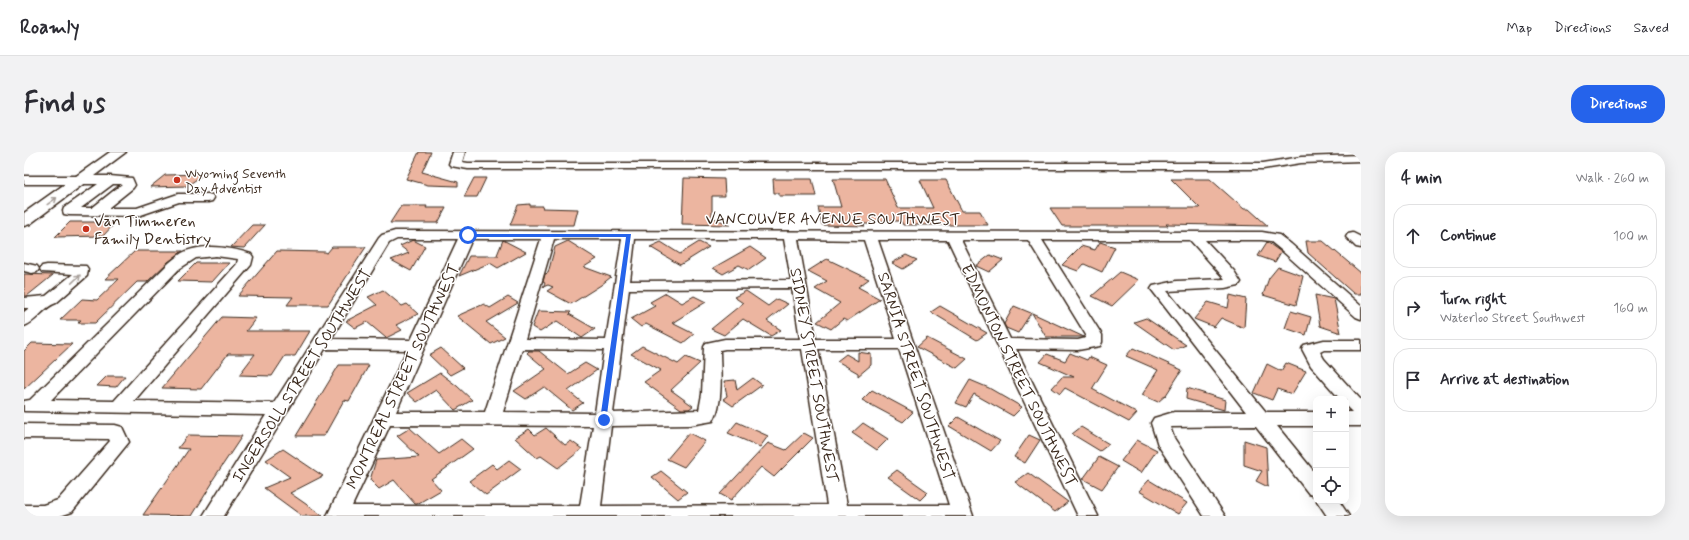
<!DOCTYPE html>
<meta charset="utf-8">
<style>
body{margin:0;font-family:Mynerve,sans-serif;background:#f2f2f3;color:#2b2b33}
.controls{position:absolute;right:12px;bottom:12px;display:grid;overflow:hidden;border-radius:8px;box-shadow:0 4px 16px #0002}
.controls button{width:36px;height:36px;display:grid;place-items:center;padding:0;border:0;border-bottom:1px solid #e1e1e2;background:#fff;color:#2b2b33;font:20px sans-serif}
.stop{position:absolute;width:12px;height:12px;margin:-9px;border:3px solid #2563eb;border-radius:50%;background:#fff}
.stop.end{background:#2563eb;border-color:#fff;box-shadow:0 1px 4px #0008}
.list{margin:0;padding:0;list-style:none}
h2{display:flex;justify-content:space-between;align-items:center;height:52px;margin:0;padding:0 16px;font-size:17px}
h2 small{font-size:13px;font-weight:400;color:#7c7c81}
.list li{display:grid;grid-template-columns:26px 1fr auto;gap:12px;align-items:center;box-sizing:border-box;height:64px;margin:0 8px 8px;padding:0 8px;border:1px solid #e1e1e2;border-radius:16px}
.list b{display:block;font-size:15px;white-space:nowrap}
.list p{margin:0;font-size:13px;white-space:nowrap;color:#7c7c81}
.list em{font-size:13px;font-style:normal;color:#7c7c81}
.icon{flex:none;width:22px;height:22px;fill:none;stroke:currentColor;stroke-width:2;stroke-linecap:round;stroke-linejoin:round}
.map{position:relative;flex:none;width:1337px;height:364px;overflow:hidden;border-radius:16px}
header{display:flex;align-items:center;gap:24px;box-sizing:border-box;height:56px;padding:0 20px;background:#fff;border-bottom:1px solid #e1e1e2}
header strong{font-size:19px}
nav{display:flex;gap:22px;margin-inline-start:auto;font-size:14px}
.intro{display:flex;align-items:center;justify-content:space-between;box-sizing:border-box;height:96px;padding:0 24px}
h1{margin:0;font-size:28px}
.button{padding:10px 18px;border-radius:16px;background:#2563eb;color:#fff;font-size:14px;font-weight:700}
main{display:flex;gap:24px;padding:0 24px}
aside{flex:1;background:#fff;border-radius:16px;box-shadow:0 4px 16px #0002}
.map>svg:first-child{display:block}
.building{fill:#ecb5a0;stroke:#3b2a1e}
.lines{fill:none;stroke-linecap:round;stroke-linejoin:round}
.minor-casing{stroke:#3b2a1e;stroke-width:3}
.major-casing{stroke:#3b2a1e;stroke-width:3}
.minor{fill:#fff;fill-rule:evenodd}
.major{fill:#fff;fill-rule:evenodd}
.oneway{stroke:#a79f9a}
.route{fill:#2563eb}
.poi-dot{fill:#c8321e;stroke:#fff;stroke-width:1.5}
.labels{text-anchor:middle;stroke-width:3;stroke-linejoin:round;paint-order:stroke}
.far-poi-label{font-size:13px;fill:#3b2a1e;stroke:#fff;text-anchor:start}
.street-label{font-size:16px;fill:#3b2a1e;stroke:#fff}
.poi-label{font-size:16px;fill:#3b2a1e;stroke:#fff;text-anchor:start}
</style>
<header>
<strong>Roamly</strong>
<nav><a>Map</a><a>Directions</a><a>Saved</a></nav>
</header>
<div class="intro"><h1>Find us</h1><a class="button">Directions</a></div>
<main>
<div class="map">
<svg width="1337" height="364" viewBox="0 0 1337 364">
<rect width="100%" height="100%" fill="#fff"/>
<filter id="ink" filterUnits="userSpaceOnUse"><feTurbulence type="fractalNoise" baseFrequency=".025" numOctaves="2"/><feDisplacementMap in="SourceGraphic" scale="8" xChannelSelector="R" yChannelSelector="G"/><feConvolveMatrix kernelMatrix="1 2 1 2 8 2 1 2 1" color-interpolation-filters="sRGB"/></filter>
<g filter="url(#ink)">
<g class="building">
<path d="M395,0H407L398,20L434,30V34L404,33L382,27Z"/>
<path d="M180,22L163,34L126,35L141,23Z"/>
<path d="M450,26H462L453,45H440Z"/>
<path d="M660,26L700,27L701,44H688V65L706,73L658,72Z"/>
<path d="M749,27H788L792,44H755V41H750Z"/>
<path d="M809,27H861L874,56H909L896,28H922L938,59H956L964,73H879L877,69H847L848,72H837L841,74L798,73L794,55H817Z"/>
<path d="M1147,27H1186L1220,57H1225L1244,74L1142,72L1144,74H1038L1026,56H1176Z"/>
<path d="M506,52V54H519L518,56L554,57L550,73H486L494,53Z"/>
<path d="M377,54H403L402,56H422L414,71H366Z"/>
<path d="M46,70H92L79,84L31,85Z"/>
<path d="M228,73H241L220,96L207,95Z"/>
<path d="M389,88L401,94L387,119L367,108L385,101L376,94Z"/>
<path d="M479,88L502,100L474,116L466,111L435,124L445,104H475L473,103Z"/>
<path d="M544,89L573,107L560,115L587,125L577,133L547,152L523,139L529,135L524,133L519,135L521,131L519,130L521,122L524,121L531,95Z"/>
<path d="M1282,89H1299L1337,121V142H1330L1284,101Z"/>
<path d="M637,90L656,102L675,90L685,95L656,113L626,95Z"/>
<path d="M1076,90L1091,95L1078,120L1060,112L1054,119L1038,113L1057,94L1071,98Z"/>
<path d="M1243,90L1257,100L1251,110L1234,104Z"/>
<path d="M308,95H342L304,153H263L269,145L214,144L253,99L301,100L303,101Z"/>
<path d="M726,95L742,106L725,118L715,113L699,122L689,116Z"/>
<path d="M111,99H159L144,110L123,130H113L71,171H54L57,168H36L58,147L73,148L95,127H81Z"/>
<path d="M882,103L893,108L879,117L868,111Z"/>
<path d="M966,103L979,108L965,120L952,114Z"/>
<path d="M803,107L845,127L834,135L856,147L823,169L819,167L807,177L793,170L816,151L791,137L803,129L784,119Z"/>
<path d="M172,111H205L188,130L154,129Z"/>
<path d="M1254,115L1279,124L1272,153L1239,143L1245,126Z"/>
<path d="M1096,120L1115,128L1088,154L1068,144Z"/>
<path d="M0,122L29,123L3,144H0Z"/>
<path d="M359,138L378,154L383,152L394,162L372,173L378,178L362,186L343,170L331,176L322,169L353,153L344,145Z"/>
<path d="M722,139L744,154L753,147L764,152L743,169L757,178L747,184L719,167L700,183L687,177L719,151L710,145Z"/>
<path d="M642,141L658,151L670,144L682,150L648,171L670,182L659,191L622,172L617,175L607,167L631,154L626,150Z"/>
<path d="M1206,143L1222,147L1220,176L1197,166L1190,175L1170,167L1184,150L1204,156Z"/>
<path d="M1291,143L1310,147L1317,181L1296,174Z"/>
<path d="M484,145L494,151L462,170L481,185L467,192L433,164L460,152L466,156Z"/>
<path d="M916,154L963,181L953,188L907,160Z"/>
<path d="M990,154L1007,161L994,181L982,176L980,172Z"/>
<path d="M514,159L547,160L545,162L571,177L558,186L533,169L516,180L508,175Z"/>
<path d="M1267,159L1287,165L1282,183L1261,176Z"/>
<path d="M1008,161L1060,185H1022Z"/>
<path d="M198,165L232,166L222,179H286L271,204H261L248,224L215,223L231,202H204L177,237L138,236Z"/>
<path d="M1122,166L1162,193L1150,198L1110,170Z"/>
<path d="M903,186L943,207L933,216L893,195Z"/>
<path d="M8,191L48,192L0,237V199Z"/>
<path d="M618,194L654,212L662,205L676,211L647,238L669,254L665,257H657L620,230L637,218L607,202Z"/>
<path d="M417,196L439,216L426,223L405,203Z"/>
<path d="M1109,196L1158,218L1142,243L1134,250L1118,243L1134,218L1102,204Z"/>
<path d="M505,199H515L544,222L561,211L573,218L544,239L559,251L548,258L520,235L502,247L490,239L522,217L503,201Z"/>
<path d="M834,200L847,202V213L834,224V221L813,209L822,202L834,209Z"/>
<path d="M1046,201L1063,208L1065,205L1083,213L1068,237L1113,261L1105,270L1041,236L1036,242L1028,236L1038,225H1050L1016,210L1023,202L1041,209Z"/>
<path d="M1262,211L1282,219L1268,242L1253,237L1248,248L1230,241L1243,212L1257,219Z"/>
<path d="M315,213H345L325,249L320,248L300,284H272Z"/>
<path d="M416,221L433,234L448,248L431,258L412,238L393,250L383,241Z"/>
<path d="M83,224H101L92,235L73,234Z"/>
<path d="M729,226L738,233L709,254L699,247L703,244L700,229L711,228L713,238Z"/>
<path d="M946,228L965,236L998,255L989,264L950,242L942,255L932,251Z"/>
<path d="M1163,236L1201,248L1200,258L1162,247Z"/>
<path d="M848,238L889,260L879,270L838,248Z"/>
<path d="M934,265L976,289L967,299L925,274Z"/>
<path d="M713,270L744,284L736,295L704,281Z"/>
<path d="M839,271L864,287L853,298L828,281Z"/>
<path d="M1057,275L1085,292L1076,299L1048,282Z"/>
<path d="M386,276L415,302L437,287L449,297L407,327L417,338L393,352H391L370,328L355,337L346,328L352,308L395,305L373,284Z"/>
<path d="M522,276L541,293L547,289L558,297L534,316L517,304L513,306L491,286L505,277L511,283Z"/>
<path d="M665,281L681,289L660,315L643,307Z"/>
<path d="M780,281L789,286L750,325L737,315L707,348L696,342L744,291L762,298Z"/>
<path d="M164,283L218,284L188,329L189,330L168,364L119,363L165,297L154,296Z"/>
<path d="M1005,283L1016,288L1001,311L990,305Z"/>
<path d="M1113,288L1133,298L1117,321L1097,309Z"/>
<path d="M1220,288L1242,295L1244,335L1232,329L1238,319L1220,313Z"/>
<path d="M259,297L299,324L266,341L299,364H278L240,336L266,325L242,308Z"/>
<path d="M1075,305L1094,315L1078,337L1059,327Z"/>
<path d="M485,308L497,317L462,343L445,329L468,312L473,317Z"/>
<path d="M873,318L904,340L896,348L864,325Z"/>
<path d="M637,319L663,340L654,347L628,325Z"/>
<path d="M1004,321L1044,350L1031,360L991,330Z"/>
<path d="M1125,328L1163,351L1154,362L1115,339Z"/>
</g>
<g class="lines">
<g class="minor-casing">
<g id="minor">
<path d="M429,0H441L438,10L444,11H1239L1277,5L1337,3V9L1277,11L1239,17H444L427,14L425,12Z"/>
<path d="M0,24H86L108,26L111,33L109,36L84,56H113L154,42H184L188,43L190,46L188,49L184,50H155L114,64L45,63L40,62L39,59L40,56L74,32H0ZM89,32H98L68,56H57Z"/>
<path d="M371,79L1238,80L1255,83L1267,92L1337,154V167L1332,165L1257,98L1246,89L1238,88H1181L1210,119L1217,130L1215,133L1201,136L1143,139L1242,260H1292V274H1253L1292,322V344L1285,342L1232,274L1146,275L1150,286L1201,364H1180L1134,293L1127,271L1130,266L1150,260H1222L1127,137L1129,134L1153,129L1201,127L1166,88H1018L1078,183V190L1076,194L1054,198L992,197L1074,364H1054L924,88H854L949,364H303L383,198L301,197L200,364H179L242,263L0,259V249L6,248L145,111C149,108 153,104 158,101C177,91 207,95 227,102L229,105L227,113L110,249L250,251L355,86L358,83ZM373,87H434L387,188L307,187L365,91ZM448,87H517L461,260H372ZM530,87H598L582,188L501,187ZM611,87H760L767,128L606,129ZM774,87L840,88L872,187H792ZM937,88H1004L1062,183V186L1054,188L986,187ZM192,104L214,107L213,112L90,249L27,248L155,117L172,106ZM768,136L776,187H701L682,191L680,195L678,242L675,258L589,261L605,137ZM498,197L580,198L571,261L479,260ZM701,197H778L803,353L577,354L587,274L666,273L689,269C700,251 696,218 696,198ZM794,197H875L925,353H823ZM366,273L569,274L556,354H328Z"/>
<path d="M1329,81L1337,85V96L1332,95L1322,85L1324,82Z"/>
<path d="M0,111L13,114L15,117L13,120L8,121L0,119Z"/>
<path d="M23,113L62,114L64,117L63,124L32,151C19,155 13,170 0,174V160L5,156H0V146L22,144L49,122L18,120L16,117L18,114Z"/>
<path d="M1300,188H1337V198H1300L1296,200L1300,207L1337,248V274H1322V260H1328L1322,254V247H1316L1287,214L1278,197L1280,193Z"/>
<path d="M0,272L91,273L98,275L105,290L48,360L36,364H0V353H19L34,348L86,289L85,287L0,286Z"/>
<path d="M1293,349H1315L1325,364H1303Z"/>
</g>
</g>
<g class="major-casing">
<path id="major" d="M86,0H102L6,72L0,74V61Z"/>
</g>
<use href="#minor" class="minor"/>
<use href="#major" class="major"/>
</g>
<defs><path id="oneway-shaft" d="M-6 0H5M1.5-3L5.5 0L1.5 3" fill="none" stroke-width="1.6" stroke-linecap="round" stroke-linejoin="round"/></defs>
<g class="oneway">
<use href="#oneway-shaft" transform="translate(28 49) rotate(-36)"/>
<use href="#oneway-shaft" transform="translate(52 127) rotate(-44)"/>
</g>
</g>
<path class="route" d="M442,82H607L582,270L580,271L576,268L602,85H444L442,84Z"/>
<g class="poi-dot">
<circle cx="153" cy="28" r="4"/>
<circle cx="62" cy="77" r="4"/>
</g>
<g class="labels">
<g class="far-poi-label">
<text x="161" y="26">Wyoming Seventh<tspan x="161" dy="15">Day Adventist</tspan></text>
</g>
<g class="street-label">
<text x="809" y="72">VANCOUVER AVENUE SOUTHWEST</text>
<text transform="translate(277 223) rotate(-58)" y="6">INGERSOLL STREET SOUTHWEST</text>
<text transform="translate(791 223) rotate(80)" y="6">SIDNEY STREET SOUTHWEST</text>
<text transform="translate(996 223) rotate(64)" y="6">EDMONTON STREET SOUTHWEST</text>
<text transform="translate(378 224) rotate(-65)" y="6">MONTREAL STREET SOUTHWEST</text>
<text transform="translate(893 224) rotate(72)" y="6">SARNIA STREET SOUTHWEST</text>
</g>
<g class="poi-label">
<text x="70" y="74">Van Timmeren<tspan x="70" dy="18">Family Dentistry</tspan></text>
</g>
</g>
</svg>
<div class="controls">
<button>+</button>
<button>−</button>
<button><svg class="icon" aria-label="locate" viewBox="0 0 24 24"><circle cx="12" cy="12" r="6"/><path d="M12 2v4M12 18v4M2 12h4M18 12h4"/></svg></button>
</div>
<div class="stop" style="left:444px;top:83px"></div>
<div class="stop end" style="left:580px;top:268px"></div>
</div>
<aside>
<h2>4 min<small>Walk · 260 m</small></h2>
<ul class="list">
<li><svg class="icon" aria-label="ahead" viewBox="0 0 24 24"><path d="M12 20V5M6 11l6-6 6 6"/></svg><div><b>Continue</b></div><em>100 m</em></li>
<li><svg class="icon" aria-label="right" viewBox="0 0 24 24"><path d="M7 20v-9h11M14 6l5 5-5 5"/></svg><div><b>Turn right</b><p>Waterloo Street Southwest</p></div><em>160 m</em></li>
<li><svg class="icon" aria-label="arrive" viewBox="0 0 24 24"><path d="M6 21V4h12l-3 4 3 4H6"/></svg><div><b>Arrive at destination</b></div></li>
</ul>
</aside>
</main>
